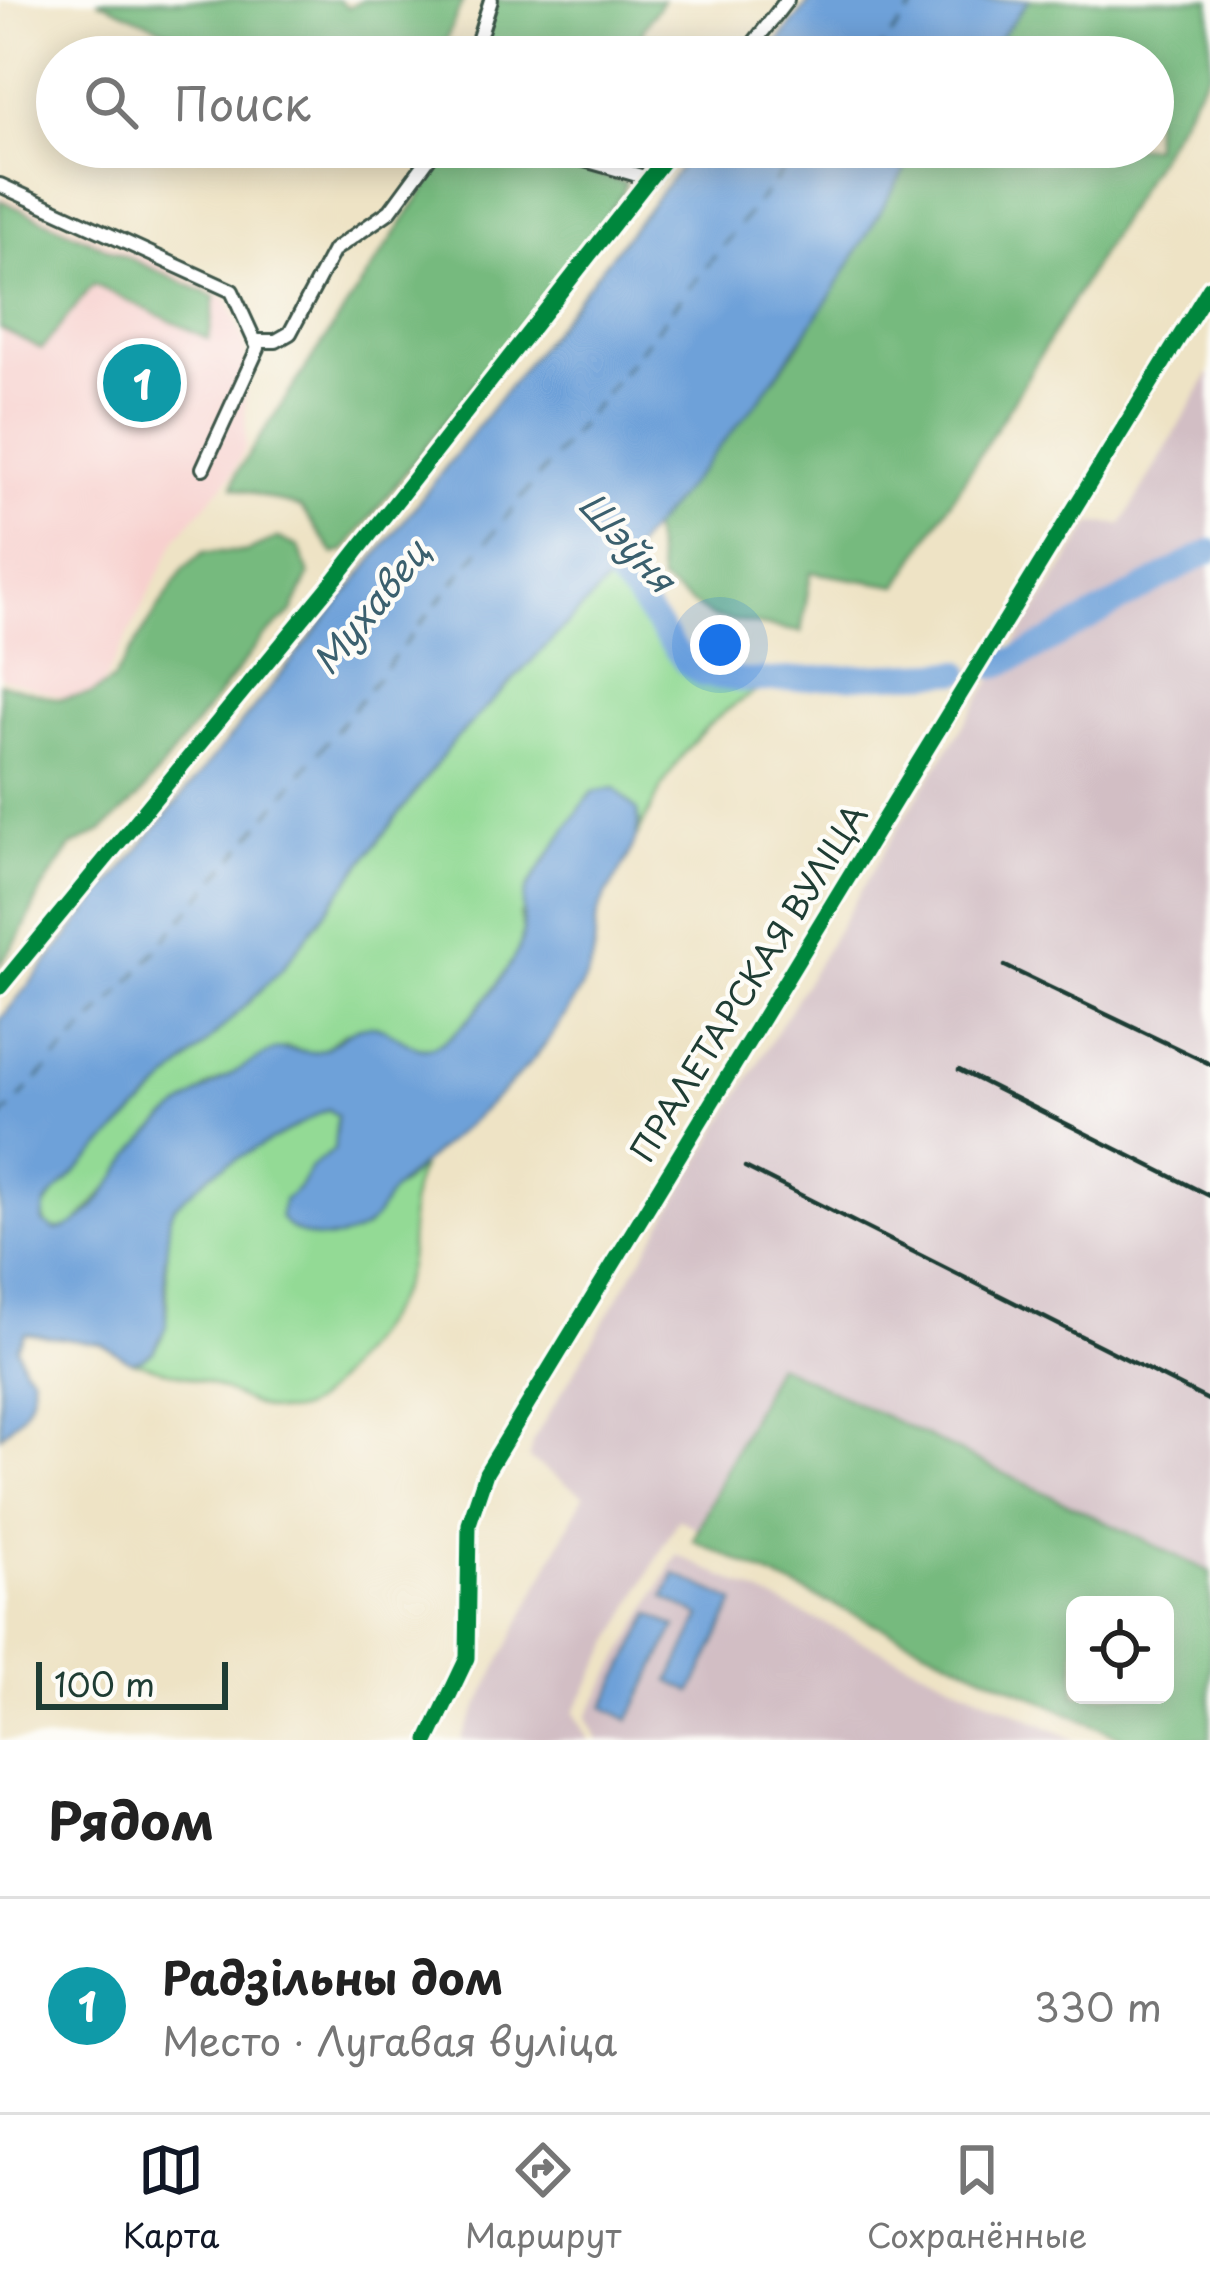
<!DOCTYPE html>
<html lang="ru">
<meta charset="utf-8">
<style>
body{margin:0;font-family:"Playpen Sans",sans-serif;background:#f6f6f6;color:#222}
.controls{position:absolute;right:36px;bottom:36px;display:grid;overflow:hidden;border-radius:18px;box-shadow:0 6px 30px #0003}
.controls button{width:108px;height:108px;display:grid;place-items:center;padding:0;border:0;border-bottom:3px solid #e0e0e0;background:#fff;color:#222;font:60px sans-serif}
.scale{position:absolute;left:36px;bottom:30px;width:192px;box-sizing:border-box;padding-left:12px;border:6px solid #1f3d34;border-top:0;font-size:33px;line-height:42px;white-space:nowrap;color:#1f3d34;-webkit-text-stroke:9px #fdfcf7;paint-order:stroke}
.you{position:absolute;left:720px;top:645px;width:42px;height:42px;margin:-30px;border:9px solid #fff;border-radius:50%;background:#1a73e8;box-shadow:0 0 0 18px #1a73e833}
.badge{display:grid;place-items:center;width:78px;height:78px;border-radius:50%;background:#111827;color:#fff;font-size:39px;font-weight:700}
.pin{position:absolute;translate:-50% -50%;border:6px solid #fff;box-shadow:0 3px 12px #0006}
.list{margin:0;padding:0;list-style:none}
h2{display:flex;justify-content:space-between;align-items:center;height:156px;margin:0;padding:0 48px;font-size:51px}
h2 small{font-size:39px;font-weight:400;color:#767676}
.list li{display:grid;grid-template-columns:78px 1fr auto;gap:36px;align-items:center;box-sizing:border-box;height:216px;padding:0 48px;border-top:3px solid #e0e0e0}
.list b{display:block;font-size:45px;white-space:nowrap}
.list p{margin:0;font-size:39px;white-space:nowrap;color:#767676}
.list em{font-size:39px;font-style:normal;color:#767676}
.icon{flex:none;width:66px;height:66px;fill:none;stroke:currentColor;stroke-width:2;stroke-linecap:round;stroke-linejoin:round}
.map{position:relative;flex:none;width:1210px;height:1740px;overflow:hidden}
.search{position:absolute;background:#fff;box-shadow:0 6px 30px #0003;left:36px;right:36px;top:36px;height:132px;display:flex;align-items:center;gap:30px;box-sizing:border-box;padding:0 42px;border-radius:66px;color:#767676;font-size:45px}
.sheet{height:372px;background:#fff}
nav{display:flex;justify-content:space-around;align-items:center;box-sizing:border-box;height:168px;border-top:3px solid #e0e0e0;background:#fff;font-size:33px;color:#767676}
nav a{display:grid;justify-items:center;gap:6px}
nav .on{color:#111827}
.map>svg:first-child{display:block}
.built{fill:#f7d0ce}
.industrial{fill:#d2bec4;fill-rule:evenodd}
.green{fill:#93da95;stroke:#598c64;stroke-width:3}
.forest{fill:#76ba7e;stroke:#4a7c59;stroke-width:3;fill-rule:evenodd}
.water{fill:#6ea1d9;stroke:#466f86;stroke-width:3}
.lines{fill:none;stroke-linecap:round;stroke-linejoin:round}
.river{stroke:#6ea1d9;stroke-width:24}
.ferry{stroke:#3b606e;stroke-width:3;stroke-dasharray:15 12;stroke-linecap:butt}
.street-casing{stroke:#3e564a;stroke-width:18}
.street{stroke:#fff;stroke-width:12}
.rail{stroke:#1f3d34;stroke-width:4.5}
.cycleway-casing{stroke:#fdfcf7;stroke-width:22}
.cycleway{stroke:#00873e;stroke-width:15}
.labels{text-anchor:middle;stroke-width:9;stroke-linejoin:round;paint-order:stroke}
.street-label{font-size:33px;fill:#1f3d34;stroke:#fdfcf7}
.water-label{font-size:36px;font-style:italic;fill:#3b606e;stroke:#fdfcf7}
</style>
<div class="map">
<svg width="1210" height="1740" viewBox="0 0 1210 1740">
<rect width="100%" height="100%" fill="#fdfcf7"/>
<filter id="ink" filterUnits="userSpaceOnUse"><feTurbulence type="fractalNoise" baseFrequency=".00833" numOctaves="2"/><feDisplacementMap in="SourceGraphic" scale="24" xChannelSelector="R" yChannelSelector="G"/><feConvolveMatrix kernelMatrix="1 2 1 2 8 2 1 2 1" color-interpolation-filters="sRGB"/></filter>
<filter id="wash" filterUnits="userSpaceOnUse"><feTurbulence type="fractalNoise" baseFrequency=".004" numOctaves="4" result="noise"/><feDisplacementMap in="SourceGraphic" scale="48" xChannelSelector="R" yChannelSelector="G"/><feGaussianBlur stdDeviation="2.7" result="paint"/><feColorMatrix in="noise" values="0 0 0 0 0 0 0 0 0 0 0 0 0 0 0 0 0 1.4 0 .05"/><feComposite in="paint" operator="in"/></filter>
<g filter="url(#wash)">
<rect width="100%" height="100%" fill="#eee3c5"/>
<path class="built" d="M0,196L156,263L228,300L245,346L246,447L231,476L178,536L92,706L0,677Z"/>
<g class="industrial">
<path d="M1210,372V1740H1148L678,1519L574,1712L589,1740H461L584,1495L529,1459L532,1442L909,810L1092,523L1122,524ZM1075,1605H1165V1695H1075Z"/>
<path d="M677,1555L1076,1740H598L587,1717Z"/>
</g>
<g class="green">
<path d="M614,574C640,599 675,662 703,675C725,686 755,681 780,680C701,714 672,762 637,837L640,822L520,915C522,924 524,933 521,943C513,968 455,1047 428,1048C410,1049 391,1034 376,1026L343,1034L325,1049L313,1053L286,1047L208,1086L138,1147L116,1179L73,1226L61,1230L48,1227L42,1213L53,1195L283,968L453,742Z"/>
<path d="M328,1109L337,1116L334,1150L318,1162L294,1193L341,1237L366,1228L390,1193L422,1167C403,1200 415,1231 408,1266C402,1298 377,1328 358,1353C343,1372 322,1403 298,1410C265,1419 232,1390 202,1381C179,1374 155,1368 131,1361C192,1353 153,1250 172,1211C191,1171 252,1152 287,1132C301,1125 313,1113 328,1109Z"/>
</g>
<g class="forest">
<path d="M97,0H338L348,7L363,0H463L443,47L420,57H189L190,41Z"/>
<path d="M496,0H663L644,28L633,57H478Z"/>
<path d="M1029,0H1210V69L1013,401L898,586L811,572L801,632L712,617L661,582L651,526L761,397L799,345L918,147H1153V57H985Z"/>
<path d="M453,147H505L626,183L622,195L344,551L334,554L301,508L233,487L237,472Z"/>
<path d="M0,200L215,297L209,339L93,284L42,349L0,328Z"/>
<path d="M277,538L299,547L309,575L292,612L262,639L139,797L103,830L71,847L42,889L21,934L0,965V683L58,699L91,694L112,681L184,568L204,552H246Z"/>
<path d="M776,1364L1210,1572V1740H1127L693,1540ZM1075,1605H1165V1695H1075Z"/>
</g>
<g class="water">
<path d="M811,0H1029L985,57H766Z"/>
<path d="M696,147H918L832,294L761,397L602,588L453,742L283,968L53,1195L45,1205L43,1222L55,1230C93,1226 115,1174 138,1147C176,1103 225,1077 274,1050C290,1046 304,1055 319,1051C337,1046 347,1027 367,1026C389,1024 404,1048 426,1048C455,1048 513,968 521,942C527,923 519,907 527,888L583,804L593,792L615,788L637,811C644,844 616,874 602,903C591,924 598,945 591,966C584,985 571,1006 560,1023C520,1086 452,1135 397,1186C384,1198 379,1219 363,1229C339,1244 296,1242 280,1217L284,1200L301,1186L311,1167L334,1150L337,1116L328,1109L213,1172L175,1206L170,1215L165,1262L166,1326L154,1351L142,1359L131,1361L101,1344L25,1333L17,1347L23,1366L31,1374C38,1400 19,1420 0,1436V1020L348,592Z"/>
<path d="M675,1574L735,1602L692,1692L670,1681L701,1616L664,1597Z"/>
<path d="M651,1614L676,1627L629,1720L604,1707Z"/>
</g>
<g class="lines">
<g class="river">
<path d="M592,553L634,594L685,662L703,675L746,681L959,672"/>
<path d="M995,667L1029,652L1210,551"/>
</g>
<g class="ferry">
<path d="M874,57L920,0"/>
<path d="M0,1119L133,978L240,850L802,147"/>
</g>
</g>
</g>
<g filter="url(#ink)">
<g class="lines">
<g class="street-casing">
<g id="street">
<path d="M473,57L491,0"/>
<path d="M743,57L787,0"/>
<path d="M539,147L648,178"/>
<path d="M0,185L232,291L258,348L203,468"/>
<path d="M255,341H276L290,333L334,250L390,211L437,147"/>
<path d="M0,987L336,578L674,147"/>
<path d="M428,1740L467,1658L469,1524L486,1473C725,1076 968,682 1210,287"/>
</g>
</g>
<use href="#street" class="street"/>
<g class="rail">
<path d="M1005,966L1210,1064"/>
<path d="M959,1070L1210,1196"/>
<path d="M745,1167L1210,1401"/>
</g>
<g class="cycleway-casing">
<g id="cycleway">
<path d="M0,987L336,578L674,147"/>
<path d="M428,1740L467,1658L469,1524L486,1473C725,1076 968,682 1210,287"/>
</g>
</g>
<use href="#cycleway" class="cycleway"/>
</g>
</g>
<g class="labels">
<g class="street-label">
<text transform="translate(749 983) rotate(-58)" y="12">ПРАЛЕТАРСКАЯ ВУЛІЦА</text>
</g>
<g class="water-label">
<text transform="translate(627 542) rotate(47)" y="13">Шэўня</text>
<text transform="translate(371 607) rotate(-51)" y="13">Мухавец</text>
</g>
</g>
</svg>
<div class="controls">
<button><svg class="icon" aria-label="locate" viewBox="0 0 24 24"><circle cx="12" cy="12" r="6"/><path d="M12 2v4M12 18v4M2 12h4M18 12h4"/></svg></button>
</div>
<div class="scale">100 m</div>
<div class="you"></div>
<div class="pin badge" style="left:142px;top:383px;background:#0f9aa8">1</div>
<div class="search"><svg class="icon" aria-label="search" viewBox="0 0 24 24"><circle cx="10" cy="10" r="6"/><path d="M15 15l6 6"/></svg>Поиск</div>
</div>
<section class="sheet">
<h2>Рядом<small></small></h2>
<ul class="list">
<li><span class="badge" style="background:#0f9aa8">1</span><div><b>Радзільны дом</b><p>Место · Лугавая вуліца</p></div><em>330 m</em></li>
</ul>
</section>
<nav>
<a class="on"><svg class="icon" aria-label="map" viewBox="0 0 24 24"><path d="M3 6l6-2 6 2 6-2v14l-6 2-6-2-6 2zM9 4v14M15 6v14"/></svg>Карта</a>
<a><svg class="icon" aria-label="directions" viewBox="0 0 24 24"><path d="M12 3l9 9-9 9-9-9zM9 14v-3h6M13 9l2 2-2 2"/></svg>Маршрут</a>
<a><svg class="icon" aria-label="saved" viewBox="0 0 24 24"><path d="M7 4h10v16l-5-4-5 4z"/></svg>Сохранённые</a>
</nav>
